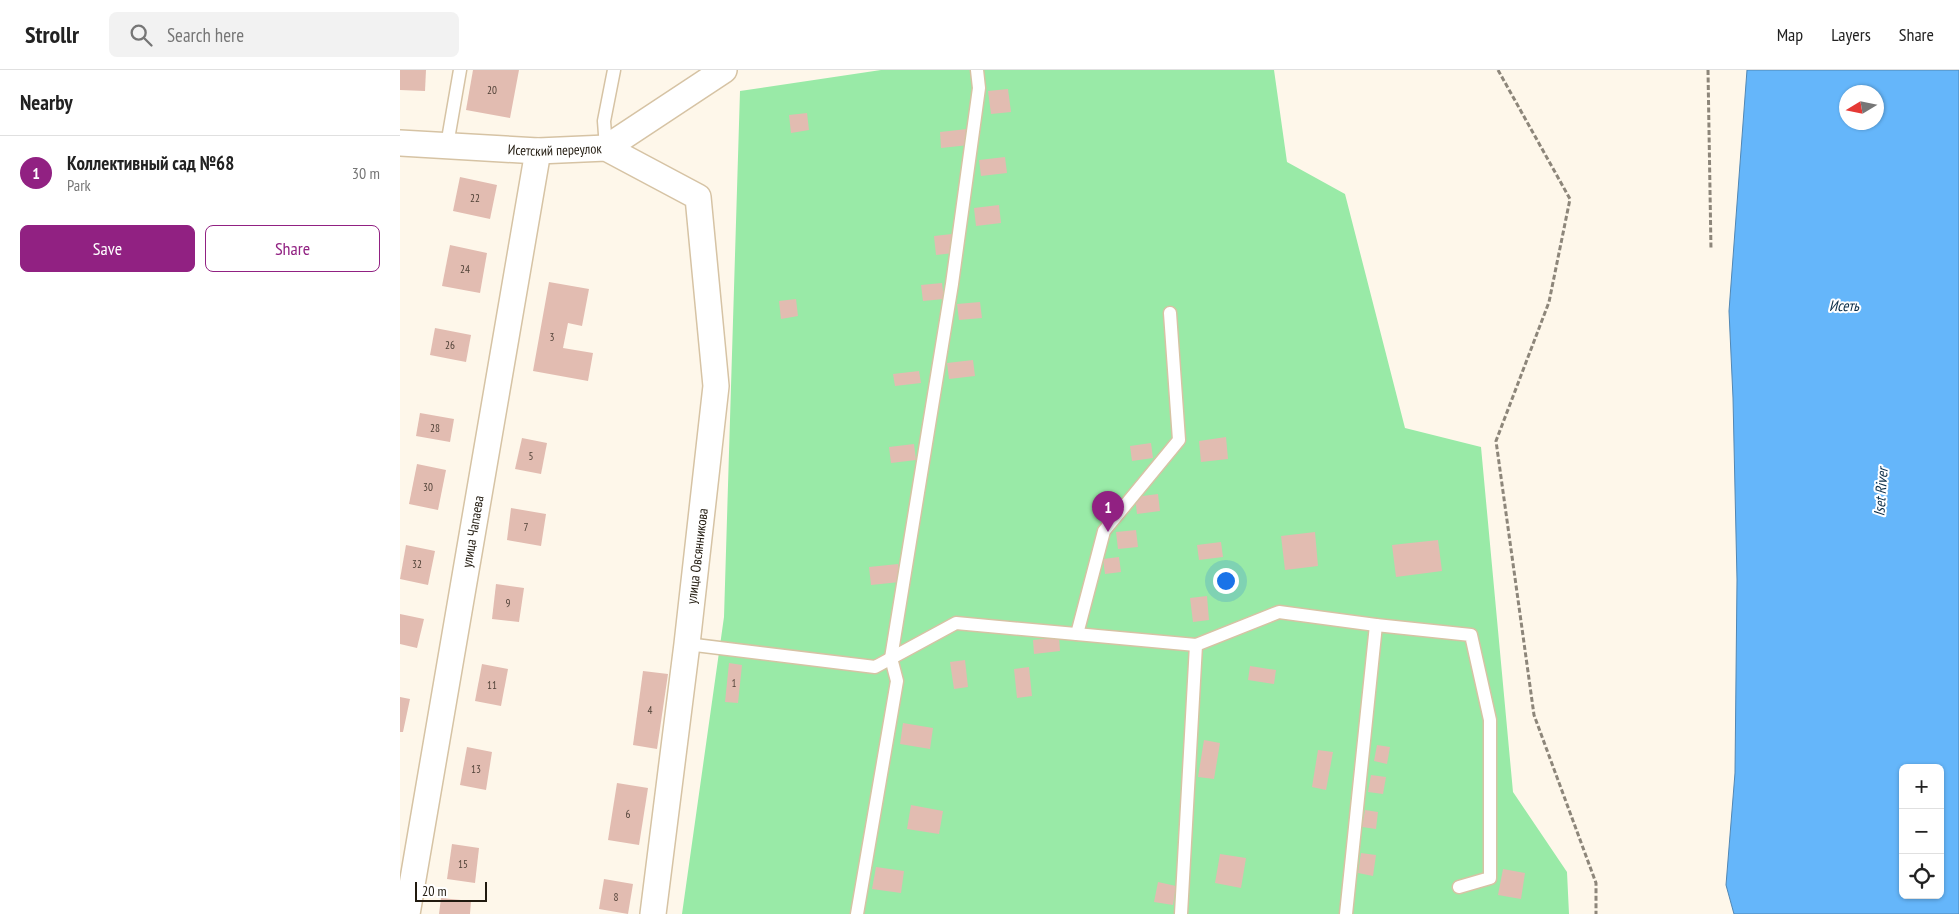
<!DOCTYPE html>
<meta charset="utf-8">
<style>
body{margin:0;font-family:"PT Sans Narrow",sans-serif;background:#f2f2f2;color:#222}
.controls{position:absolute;right:15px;bottom:15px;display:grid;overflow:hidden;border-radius:8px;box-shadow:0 1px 4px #0004}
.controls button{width:45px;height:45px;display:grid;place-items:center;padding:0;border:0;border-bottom:1px solid #e0e0e0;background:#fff;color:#222;font:25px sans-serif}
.compass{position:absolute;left:1439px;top:15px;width:45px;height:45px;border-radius:50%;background:#fff;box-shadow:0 1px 4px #0004;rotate:260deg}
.scale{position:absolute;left:15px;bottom:12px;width:72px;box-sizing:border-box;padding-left:5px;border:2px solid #211a0f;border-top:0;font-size:14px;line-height:18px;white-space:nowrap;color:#211a0f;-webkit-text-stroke:4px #fff;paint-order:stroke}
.you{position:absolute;left:825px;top:510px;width:18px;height:18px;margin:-12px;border:4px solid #fff;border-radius:50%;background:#1a73e8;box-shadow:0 0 0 8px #1a73e833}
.badge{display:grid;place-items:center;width:32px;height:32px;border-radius:50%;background:#912182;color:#fff;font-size:16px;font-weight:700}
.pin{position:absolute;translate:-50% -41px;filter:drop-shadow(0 1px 2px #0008)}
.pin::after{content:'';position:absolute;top:26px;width:18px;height:15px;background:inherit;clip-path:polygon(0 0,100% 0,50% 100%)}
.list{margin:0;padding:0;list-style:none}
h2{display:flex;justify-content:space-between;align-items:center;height:65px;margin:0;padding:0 20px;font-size:21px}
h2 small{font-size:16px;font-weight:400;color:#767676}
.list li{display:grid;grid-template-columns:32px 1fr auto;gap:15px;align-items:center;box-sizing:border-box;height:75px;padding:0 20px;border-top:1px solid #e0e0e0}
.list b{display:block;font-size:19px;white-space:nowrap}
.list p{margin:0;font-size:16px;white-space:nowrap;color:#767676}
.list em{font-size:16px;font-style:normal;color:#767676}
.actions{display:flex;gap:10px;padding:15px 20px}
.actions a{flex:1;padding:11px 0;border:1px solid #912182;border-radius:8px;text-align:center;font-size:18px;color:#912182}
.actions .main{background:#912182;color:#fff}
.icon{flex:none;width:28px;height:28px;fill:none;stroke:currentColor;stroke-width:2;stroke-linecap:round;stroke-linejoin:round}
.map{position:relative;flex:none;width:1559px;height:844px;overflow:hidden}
header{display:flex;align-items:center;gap:30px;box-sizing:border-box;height:70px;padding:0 25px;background:#fff;border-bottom:1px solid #e0e0e0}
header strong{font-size:24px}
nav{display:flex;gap:28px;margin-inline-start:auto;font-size:18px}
.search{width:350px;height:45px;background:#f2f2f2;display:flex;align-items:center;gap:12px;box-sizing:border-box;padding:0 18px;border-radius:8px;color:#767676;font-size:19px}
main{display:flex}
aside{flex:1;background:#fff}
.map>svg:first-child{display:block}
.green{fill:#99eaa7}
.water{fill:#65b6fa;stroke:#5187b4;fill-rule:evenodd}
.building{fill:#e2bcb1}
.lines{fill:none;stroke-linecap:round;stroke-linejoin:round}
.lane-casing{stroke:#d6c3a4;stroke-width:15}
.street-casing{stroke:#d6c3a4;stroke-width:28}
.path{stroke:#8d867a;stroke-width:3;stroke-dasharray:5 2.5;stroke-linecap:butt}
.lane{stroke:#fff;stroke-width:12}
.street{stroke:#fff;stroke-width:25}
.labels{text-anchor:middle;stroke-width:4;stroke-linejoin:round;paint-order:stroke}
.number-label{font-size:11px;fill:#514238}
.street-label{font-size:14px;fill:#211a0f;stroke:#fff}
.water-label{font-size:15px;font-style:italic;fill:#092c47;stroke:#fff}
</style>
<header>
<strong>Strollr</strong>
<div class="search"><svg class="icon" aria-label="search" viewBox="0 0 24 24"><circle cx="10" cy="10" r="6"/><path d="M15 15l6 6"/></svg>Search here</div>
<nav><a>Map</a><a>Layers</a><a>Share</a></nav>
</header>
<main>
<aside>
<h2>Nearby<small></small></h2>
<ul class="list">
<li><span class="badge">1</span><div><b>Коллективный сад №68</b><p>Park</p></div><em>30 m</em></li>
</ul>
<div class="actions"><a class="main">Save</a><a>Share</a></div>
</aside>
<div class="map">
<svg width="1559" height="844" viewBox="0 0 1559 844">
<rect width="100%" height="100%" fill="#fef7ea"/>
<path class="green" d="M481,0H874L887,92L945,124L1005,358L1081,377L1113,722L1167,802L1169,844H282L324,547L340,21Z"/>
<path class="water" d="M1347,0H1559V844H1334L1326,815L1335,703L1337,510L1333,328L1329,241ZM1446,22H1476V52H1446ZM1503,698H1540V825H1503Z"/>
<g class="building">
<path d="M0,0H26L25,21L0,20Z"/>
<path d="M73,0H119L110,48L66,40Z"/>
<path d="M608,19L611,42L591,44L588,21Z"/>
<path d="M407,43L409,60L391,63L389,45Z"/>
<path d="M567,59L569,75L541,78L540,62Z"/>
<path d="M605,87L607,103L581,106L579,90Z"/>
<path d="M60,107L97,115L90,149L53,141Z"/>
<path d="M599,135L601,153L576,156L574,138Z"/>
<path d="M552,164L554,183L536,185L534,166Z"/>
<path d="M50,175L87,183L80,223L42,216Z"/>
<path d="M149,212L189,219L182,256L168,253L163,278L193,283L188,311L133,301Z"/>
<path d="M542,213L544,229L523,231L521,215Z"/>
<path d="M396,229L398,246L381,249L379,231Z"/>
<path d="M580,232L582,248L559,250L557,234Z"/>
<path d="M35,258L71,265L66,292L30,285Z"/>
<path d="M573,290L575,306L549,309L547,293Z"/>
<path d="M519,301L521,313L495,316L493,304Z"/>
<path d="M20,343L54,349L50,372L16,366Z"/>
<path d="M826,367L828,389L801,392L799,371Z"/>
<path d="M122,368L147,373L141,404L115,399Z"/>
<path d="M751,373L753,388L732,391L730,376Z"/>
<path d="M514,374L516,390L491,393L489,377Z"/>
<path d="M17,394L46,400L38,440L9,434Z"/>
<path d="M758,424L760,441L737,444L735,427Z"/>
<path d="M111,438L146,444L141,476L107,470Z"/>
<path d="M736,460L738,477L718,479L716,462Z"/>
<path d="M915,462L918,496L885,500L881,466Z"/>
<path d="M1038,470L1042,501L996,507L992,475Z"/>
<path d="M821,472L823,487L799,490L797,475Z"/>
<path d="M6,475L35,481L28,515L0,509Z"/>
<path d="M719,487L721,502L705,504L703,489Z"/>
<path d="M498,494L500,512L471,515L469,497Z"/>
<path d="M96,514L124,518L119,552L92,549Z"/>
<path d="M807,526L809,550L793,552L790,528Z"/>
<path d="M0,544L24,549L17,578L0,574Z"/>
<path d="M659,567L660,581L634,584L633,570Z"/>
<path d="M565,590L568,617L554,619L550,592Z"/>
<path d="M329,593L342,595L338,633L325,632Z"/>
<path d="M82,594L108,599L101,636L75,631Z"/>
<path d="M850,596L876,600L874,614L848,610Z"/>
<path d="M629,597L632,626L617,628L614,599Z"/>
<path d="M243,601L268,604L257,679L233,675Z"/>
<path d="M0,627L10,629L3,662H0Z"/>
<path d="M503,653L533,658L530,679L500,674Z"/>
<path d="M804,670L820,673L814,709L798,707Z"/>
<path d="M977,675L990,677L987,694L974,691Z"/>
<path d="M67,677L92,682L86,720L60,715Z"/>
<path d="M918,680L933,682L926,720L912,717Z"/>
<path d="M971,705L986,707L983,724L968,722Z"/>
<path d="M217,713L248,718L239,775L208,770Z"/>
<path d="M511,735L543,741L539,764L507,759Z"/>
<path d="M965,740L978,742L976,759L962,757Z"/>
<path d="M52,774L79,778L75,813L47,809Z"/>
<path d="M961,783L976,785L973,806L958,803Z"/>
<path d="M820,784L846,788L841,818L815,813Z"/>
<path d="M476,797L504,801L501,823L472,819Z"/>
<path d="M1103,799L1125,803L1121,829L1098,825Z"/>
<path d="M204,809L233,814L228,844L199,839Z"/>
<path d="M758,812L776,816L773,835L754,832Z"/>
<path d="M41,828L71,831L70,844H39Z"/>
</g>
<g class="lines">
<g class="lane-casing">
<g id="lane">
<path d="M47,75L60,0"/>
<path d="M206,78L204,51L214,0"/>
<path d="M976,555L1071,565L1090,650V808L1059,817"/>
<path d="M677,564L704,461L779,370L770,243"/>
<path d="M287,574L475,597L556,553L796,575L879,542L976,555L946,844"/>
<path d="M457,844L497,611L491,588L552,214L579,18L577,0"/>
<path d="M781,844L796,575"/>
</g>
</g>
<g class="street-casing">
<g id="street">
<path id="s1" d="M0,73L138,81L206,78L298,127L316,316L287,574L253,844"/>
<path d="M206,78L324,0"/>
<path id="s2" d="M7,844L138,81"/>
</g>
</g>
<g class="path">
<path d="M1098,0L1170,129L1149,232L1096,371L1134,645L1196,813V844"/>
<path d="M1308,0L1311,180"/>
</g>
<use href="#lane" class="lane"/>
<use href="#street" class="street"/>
</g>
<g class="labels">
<g class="number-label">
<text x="92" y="24">20</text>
<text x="75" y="132">22</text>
<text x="65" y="203">24</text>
<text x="152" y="271">3</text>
<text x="50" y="279">26</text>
<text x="35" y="362">28</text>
<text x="131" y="390">5</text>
<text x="28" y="421">30</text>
<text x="126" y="461">7</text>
<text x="17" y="498">32</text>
<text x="108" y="537">9</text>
<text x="334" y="617">1</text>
<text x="92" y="619">11</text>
<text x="250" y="644">4</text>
<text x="76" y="703">13</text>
<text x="228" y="748">6</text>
<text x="63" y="798">15</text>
<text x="216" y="831">8</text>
</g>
<g class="street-label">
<text dy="5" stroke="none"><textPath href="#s1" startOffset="155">Исетский переулок</textPath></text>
<text dy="5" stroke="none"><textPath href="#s2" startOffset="388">улица Чапаева</textPath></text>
<text transform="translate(297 486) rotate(-83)" y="5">улица Овсянникова</text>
</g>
<g class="water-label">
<text x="1444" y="241">Исеть</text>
<text transform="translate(1481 422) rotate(-86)" y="5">Iset River</text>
</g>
</g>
</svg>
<div class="controls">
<button>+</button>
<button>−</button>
<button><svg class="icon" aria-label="locate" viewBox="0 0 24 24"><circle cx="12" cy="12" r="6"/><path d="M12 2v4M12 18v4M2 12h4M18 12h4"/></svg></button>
</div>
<svg class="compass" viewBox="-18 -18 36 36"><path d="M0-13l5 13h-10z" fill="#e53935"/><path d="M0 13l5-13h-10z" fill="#767676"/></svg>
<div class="scale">20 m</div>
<div class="you"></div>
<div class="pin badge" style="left:708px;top:462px">1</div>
</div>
</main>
